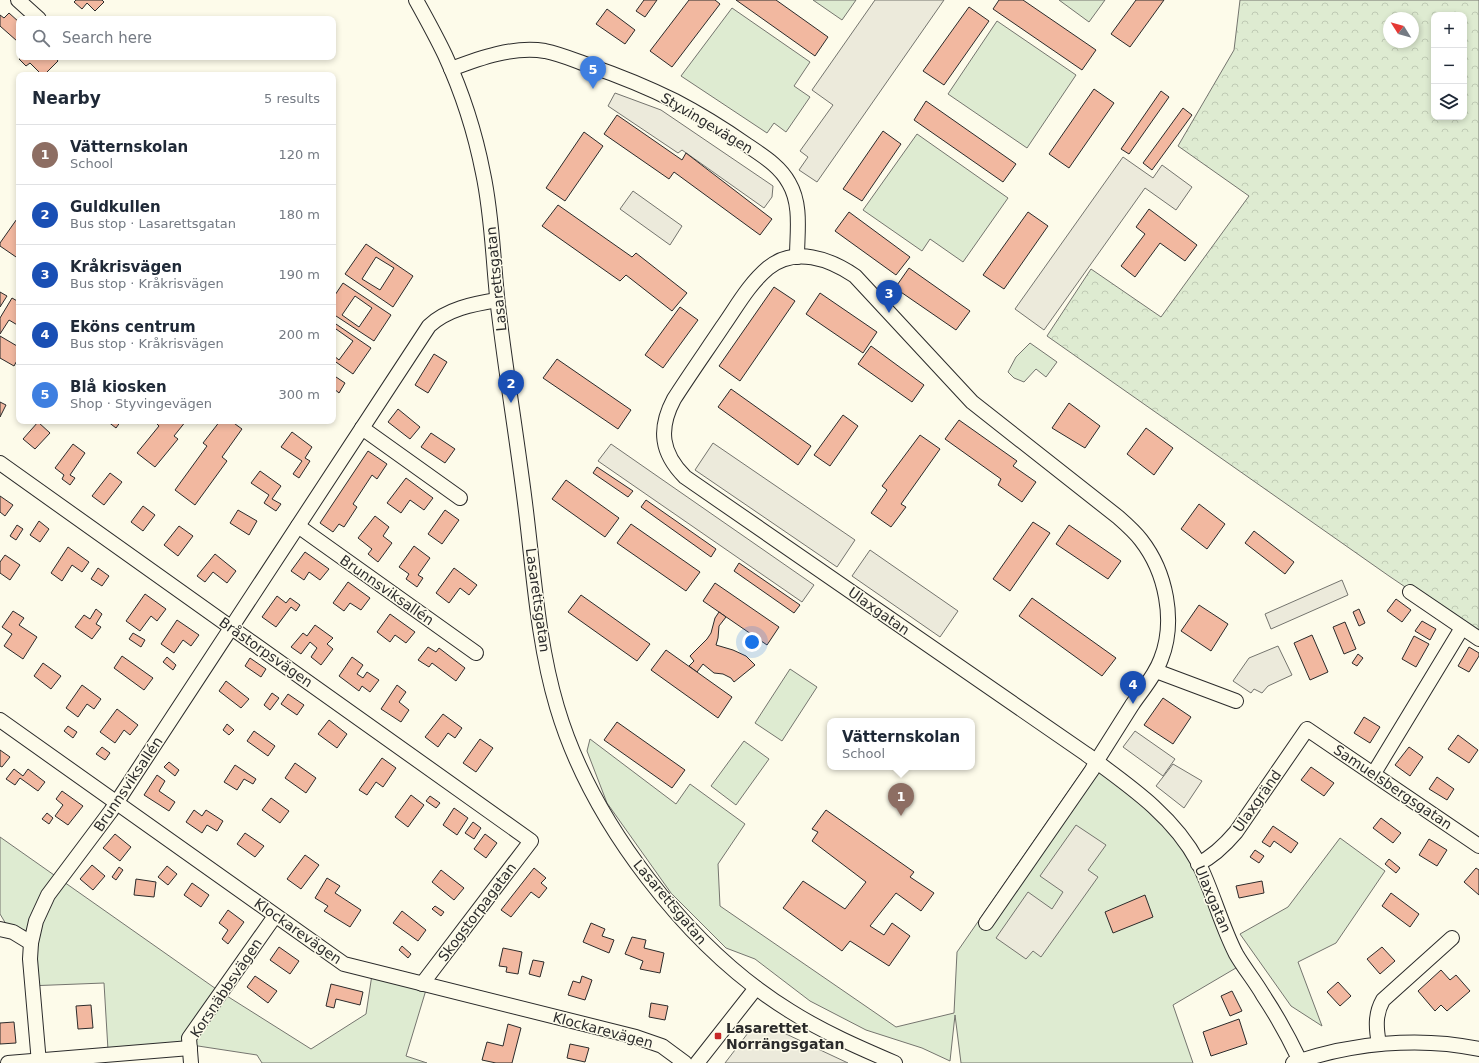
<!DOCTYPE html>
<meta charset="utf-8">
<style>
body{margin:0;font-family:"DejaVu Sans",sans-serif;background:#f2f2f3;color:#1f2937}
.controls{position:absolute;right:12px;top:12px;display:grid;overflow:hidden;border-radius:8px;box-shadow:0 2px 6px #0003}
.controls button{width:36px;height:36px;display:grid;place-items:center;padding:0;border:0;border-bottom:1px solid #e0e1e3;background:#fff;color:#1f2937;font:20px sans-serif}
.compass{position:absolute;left:1383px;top:12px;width:36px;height:36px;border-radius:50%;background:#fff;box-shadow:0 2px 6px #0003;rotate:307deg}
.you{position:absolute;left:752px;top:642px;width:14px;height:14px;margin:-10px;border:3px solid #fff;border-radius:50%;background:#1a73e8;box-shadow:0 0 0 6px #1a73e833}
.badge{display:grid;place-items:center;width:26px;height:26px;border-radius:50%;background:#c62828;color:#fff;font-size:13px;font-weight:700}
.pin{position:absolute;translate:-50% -33px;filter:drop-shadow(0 1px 2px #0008)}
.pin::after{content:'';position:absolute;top:21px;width:14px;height:12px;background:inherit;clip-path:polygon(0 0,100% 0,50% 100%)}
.popup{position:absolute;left:827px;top:718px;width:148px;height:52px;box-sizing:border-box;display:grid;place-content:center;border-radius:8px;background:#fff;filter:drop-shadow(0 1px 3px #0005);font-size:13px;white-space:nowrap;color:#747a83}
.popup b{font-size:15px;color:#1f2937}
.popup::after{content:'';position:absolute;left:50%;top:100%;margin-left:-8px;border:8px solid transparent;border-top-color:#fff}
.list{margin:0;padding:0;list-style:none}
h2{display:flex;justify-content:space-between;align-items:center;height:52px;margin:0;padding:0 16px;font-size:17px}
h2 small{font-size:13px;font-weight:400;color:#747a83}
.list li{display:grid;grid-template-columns:26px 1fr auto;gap:12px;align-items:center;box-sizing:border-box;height:60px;padding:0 16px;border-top:1px solid #e0e1e3}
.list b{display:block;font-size:15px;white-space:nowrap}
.list p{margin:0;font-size:13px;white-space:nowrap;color:#747a83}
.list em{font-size:13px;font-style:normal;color:#747a83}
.icon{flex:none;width:22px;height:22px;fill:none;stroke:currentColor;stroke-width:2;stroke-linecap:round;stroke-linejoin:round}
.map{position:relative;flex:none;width:1479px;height:1063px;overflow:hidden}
.search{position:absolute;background:#fff;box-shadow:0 2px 6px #0003;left:16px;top:16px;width:320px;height:44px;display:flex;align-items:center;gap:10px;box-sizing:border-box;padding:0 14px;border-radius:8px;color:#747a83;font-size:15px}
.panel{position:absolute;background:#fff;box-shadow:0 2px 6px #0003;left:16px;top:72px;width:320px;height:352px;border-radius:8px}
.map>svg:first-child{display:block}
.forest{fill:url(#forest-crowns);stroke:#74746e;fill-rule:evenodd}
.green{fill:#deebd1;stroke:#74746e}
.parking{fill:#eceadb;stroke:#74746e}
.building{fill:#f2b8a0;stroke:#2b2b2b;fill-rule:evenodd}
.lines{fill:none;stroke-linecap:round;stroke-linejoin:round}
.minor-casing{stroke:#2b2b2b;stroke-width:16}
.minor{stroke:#fdfbea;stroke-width:14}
.poi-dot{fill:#c62828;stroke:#fdfbea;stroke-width:1.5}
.labels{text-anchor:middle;stroke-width:3;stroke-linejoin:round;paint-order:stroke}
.street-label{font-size:14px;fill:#2b2b2b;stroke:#fdfbea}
.poi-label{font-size:14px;font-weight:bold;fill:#2b2b2b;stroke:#fdfbea;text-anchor:start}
</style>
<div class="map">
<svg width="1479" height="1063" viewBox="0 0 1479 1063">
<defs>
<pattern id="forest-crowns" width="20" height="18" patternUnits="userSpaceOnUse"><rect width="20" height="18" fill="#deebd1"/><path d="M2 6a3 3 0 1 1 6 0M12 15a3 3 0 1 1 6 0" fill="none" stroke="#bfcab4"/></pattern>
</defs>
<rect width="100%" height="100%" fill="#fdfbea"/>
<path class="forest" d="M1240,0H1479V637L1389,576L1047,336L1091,269L1161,317L1249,196L1178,146L1234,50ZM1434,15H1464V117H1434ZM1389,18H1413V42H1389Z"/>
<g class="green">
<path d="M813,0H856L842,20Z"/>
<path d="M1059,0H1105L1089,22Z"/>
<path d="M732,8L810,62L794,86L810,97L786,132L774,123L767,133L681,76Z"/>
<path d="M997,21L1076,75L1027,148L948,94Z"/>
<path d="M917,134L1008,198L963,262L930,239L922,251L863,210Z"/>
<path d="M1030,343L1057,362L1046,377L1036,369L1024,382L1014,378L1008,372L1016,357Z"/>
<path d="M790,669L817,687L782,741L755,723Z"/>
<path d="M590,739L676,804L690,784L745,824L718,864L720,906L896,1027L954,1013L957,952L1092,757L1142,789L1202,865L1241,965L1173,1005L1193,1063H961L955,1015L950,1061L922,1048L866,1030L810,1001L755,959L726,948L671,893L607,803L587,751Z"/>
<path d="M744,741L769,759L736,805L711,786Z"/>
<path d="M0,837L219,991L311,1049L366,1014L373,968L429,980L406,1056L427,1063H262L257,1055L185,1044L108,1050L104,983L27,986V931L6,924L0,914Z"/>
<path d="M1340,838L1385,871L1336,943L1298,962L1322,1026L1291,1006L1240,934L1288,907Z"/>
</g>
<g class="parking">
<path d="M875,0H944L817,182L799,170L808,157L800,151L833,105L812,90Z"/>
<path d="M615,93L661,110L773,186L772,197L764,208L682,150L678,153L608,106Z"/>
<path d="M1123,157L1153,178L1162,165L1192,187L1176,210L1145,188L1044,330L1015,309Z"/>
<path d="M633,191L682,226L670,245L620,209Z"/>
<path d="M713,443L855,540L837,567L695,470Z"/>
<path d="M611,444L814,585L802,602L598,461Z"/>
<path d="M870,550L958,611L940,637L852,576Z"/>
<path d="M1342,580L1348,595L1271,629L1265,614Z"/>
<path d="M1278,646L1292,675L1268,686L1262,693L1254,689L1251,693L1233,681L1249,658Z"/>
<path d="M1135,731L1175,759L1163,776L1123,747Z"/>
<path d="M1173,764L1202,781L1184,808L1156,786Z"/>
<path d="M1076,825L1106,845L1088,870L1098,877L1041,957L1033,951L1026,959L996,938L1028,892L1052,909L1063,892L1040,876Z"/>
<path d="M769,1026L848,1063H725L751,1029L760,1027Z"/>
</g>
<g class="building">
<path d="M76,0H102L104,2L95,11L87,3L82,9L74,2Z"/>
<path d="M644,0H657L645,17L636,11Z"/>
<path d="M689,0H715L720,4L672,67L650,51Z"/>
<path d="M736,0H776L828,37L815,56Z"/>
<path d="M999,0H1023L1096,50L1082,70L993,9Z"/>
<path d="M1136,0H1164L1130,47L1111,34Z"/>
<path d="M969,7L989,21L944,85L923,71Z"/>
<path d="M607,9L635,30L625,44L596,24Z"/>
<path d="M9,13L19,22V39L17,41L0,26V15L4,18Z"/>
<path d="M22,57H55L58,61L44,75H42L30,63L26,66L19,59Z"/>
<path d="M1094,89L1114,103L1069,168L1049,154Z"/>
<path d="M1161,91L1169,97L1129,154L1121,149Z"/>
<path d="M926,101L1016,164L1003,182L914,120Z"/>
<path d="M1183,108L1192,115L1152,170L1143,163Z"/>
<path d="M617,115L682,160L686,153L772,219L760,235L674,172L669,179L604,134Z"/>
<path d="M883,131L901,144L862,201L843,189Z"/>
<path d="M584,132L603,146L565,201L546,188Z"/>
<path d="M558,205L632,257L636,253L687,293L672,311L626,275L620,281L542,226Z"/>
<path d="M1149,209L1197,245L1185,261L1160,243L1135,277L1121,266L1145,234L1136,227Z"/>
<path d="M849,212L910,257L896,275L835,231Z"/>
<path d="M1028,212L1048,226L1004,289L983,275Z"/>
<path d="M19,216V259L0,246V243Z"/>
<path d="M366,244L413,276L393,307L345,274ZM376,257L394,268L380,290L362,279Z"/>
<path d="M909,268L970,311L956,330L895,288Z"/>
<path d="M343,283L391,315L374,341L333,314V298ZM355,296L372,308L359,327L342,315Z"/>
<path d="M774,287L795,301L740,381L719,366Z"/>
<path d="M0,292L7,296L0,307Z"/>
<path d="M820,293L877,332L863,353L806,314Z"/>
<path d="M12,298L19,302V326L9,320L0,334V318Z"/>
<path d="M680,307L698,320L663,368L645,355Z"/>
<path d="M333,322L371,348L353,374L333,360V355L339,360L353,341L336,329L333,334Z"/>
<path d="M0,336L17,346L19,343V357L14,366L0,358Z"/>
<path d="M871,346L924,385L912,402L858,364Z"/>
<path d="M434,354L447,362L428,393L415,385Z"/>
<path d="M557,359L631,410L618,429L543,378Z"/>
<path d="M333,375L345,383L339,393L333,388Z"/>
<path d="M731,389L811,446L798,465L718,407Z"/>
<path d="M0,402L6,405L0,417Z"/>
<path d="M1069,403L1100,426L1085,448L1052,428Z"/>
<path d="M398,409L420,427L410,439L388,422Z"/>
<path d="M843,415L858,426L830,466L814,455Z"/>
<path d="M959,420L1017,461L1013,466L1036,482L1022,502L998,485L1001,479L945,439Z"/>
<path d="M107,421H121L116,428Z"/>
<path d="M154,421H186L174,436L178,439L155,467L137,453L159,426Z"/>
<path d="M220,421H231L242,429L222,457L227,461L195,505L175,490L207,446L203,443Z"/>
<path d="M38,422L50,433L35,449L23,439Z"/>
<path d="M1146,428L1173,448L1154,475L1127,454Z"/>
<path d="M292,432L312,447L305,458L310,461L299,478L293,474L302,461L281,447Z"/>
<path d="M431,433L455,449L445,463L421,447Z"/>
<path d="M920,435L940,449L901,504L906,507L891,527L871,513L887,490L882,486Z"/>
<path d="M73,444L85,453L70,475L75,478L70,485L62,479L64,475L55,468Z"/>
<path d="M368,451L387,464L377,479L372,475L353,504L357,507L344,527L339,524L333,532L320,523Z"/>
<path d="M597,467L633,491L628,497L593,473Z"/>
<path d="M260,471L281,486L272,499L281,504L276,511L264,503L269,495L251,483Z"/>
<path d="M110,473L122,482L104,505L92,496Z"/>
<path d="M406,478L433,498L424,510L410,500L401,513L387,503Z"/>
<path d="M566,480L619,518L605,537L552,499Z"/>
<path d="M0,496L13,505L5,516L0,512Z"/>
<path d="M646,500L716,549L711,557L641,507Z"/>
<path d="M1199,504L1225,524L1207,549L1181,529Z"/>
<path d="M143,506L155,515L143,531L131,522Z"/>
<path d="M238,510L257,521L249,535L230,523Z"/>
<path d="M445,510L459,520L442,544L428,534Z"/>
<path d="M375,516L389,527L383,536L392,543L378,562L368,554L372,549L358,538Z"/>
<path d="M39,521L49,529L40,542L30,535Z"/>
<path d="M1033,522L1050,533L1010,591L993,579Z"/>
<path d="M631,524L700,572L686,591L617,543Z"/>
<path d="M17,525L23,529L16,540L10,536Z"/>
<path d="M1069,525L1121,561L1108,579L1056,544Z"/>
<path d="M179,526L193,536L178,556L164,545Z"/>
<path d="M1254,531L1294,562L1285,574L1245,543Z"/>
<path d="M414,546L430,558L418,575L423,578L417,587L406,579L409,574L399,567Z"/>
<path d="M68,547L89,562L82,572L72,565L62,581L51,573Z"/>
<path d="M305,552L329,569L320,580L309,572L304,580L291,571Z"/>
<path d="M215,554L236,571L227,583L213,572L205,582L197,576Z"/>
<path d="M5,555L20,565L10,580L0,573V562Z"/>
<path d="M739,563L800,605L794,613L734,571Z"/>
<path d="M98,568L109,576L102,586L91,579Z"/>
<path d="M454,568L477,585L469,595L460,588L449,603L436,593Z"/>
<path d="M348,582L370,598L361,610L350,603L344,611L333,603Z"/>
<path d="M715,583L779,627L767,645L703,601Z"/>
<path d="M145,594L166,609L157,621L151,616L140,631L126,621Z"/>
<path d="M581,595L650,644L637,661L568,612Z"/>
<path d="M277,596L286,603L290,598L300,605L296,611L291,607L276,627L262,617Z"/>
<path d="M1032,598L1116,658L1102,676L1019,616Z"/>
<path d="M1396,599L1411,610L1402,622L1387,611Z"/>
<path d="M1199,605L1228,624L1211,651L1181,631Z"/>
<path d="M96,609L102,614L96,624L101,627L92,639L75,627L84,615L90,619Z"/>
<path d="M1359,609L1365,623L1359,626L1353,612Z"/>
<path d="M13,611L24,618L19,625L37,637L23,659L4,646L12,634L2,627Z"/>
<path d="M719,612L726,617L719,626L718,638L716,645L733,650L746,656L755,665L734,682L731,678L723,674L714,673L703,664L697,672L689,666L694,661L690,656L707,639L711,633L715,618Z"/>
<path d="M390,614L415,632L406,643L395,635L390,642L377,632Z"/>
<path d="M177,620L199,635L191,646L183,640L174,653L161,644Z"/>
<path d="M1422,621L1436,629L1430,640L1415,631Z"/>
<path d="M1345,622L1356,649L1344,654L1333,627Z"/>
<path d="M315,625L333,638L327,644L333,649L321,665L311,657L317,648L310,642L301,654L291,647L303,633L307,636Z"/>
<path d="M133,633L145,640L141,647L129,639Z"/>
<path d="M1312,635L1328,672L1310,680L1294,643Z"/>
<path d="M1414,636L1429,644L1416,667L1402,659Z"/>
<path d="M428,647L436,652L439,648L465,668L456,681L432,663L429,667L418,660Z"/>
<path d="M1469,647L1479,653V656L1469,672L1458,666Z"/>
<path d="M666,650L732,697L718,718L651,670Z"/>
<path d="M1358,654L1363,658L1357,666L1352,663Z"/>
<path d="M122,656L153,678L144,690L114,668Z"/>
<path d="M167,657L176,665L173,670L163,662Z"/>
<path d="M352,657L363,665L357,674L363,678L367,672L379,680L370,692L362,686L359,691L339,676Z"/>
<path d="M250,658L266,669L261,677L245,666Z"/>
<path d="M43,663L61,676L51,689L34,676Z"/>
<path d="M226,681L249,699L241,708L219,691Z"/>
<path d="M82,685L101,699L94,709L87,704L78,717L66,708Z"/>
<path d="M397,685L406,692L399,702L409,710L401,722L381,709Z"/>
<path d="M272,693L279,698L270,710L264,705Z"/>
<path d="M288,694L304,705L297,715L281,704Z"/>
<path d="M1163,698L1191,717L1173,744L1144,725Z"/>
<path d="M117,709L138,725L130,735L124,730L115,743L100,732Z"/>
<path d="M443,714L462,728L455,738L448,733L438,747L425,737Z"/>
<path d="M1364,717L1380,727L1370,743L1354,733Z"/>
<path d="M329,720L347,734L337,748L318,734Z"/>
<path d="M617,722L685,770L672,788L604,740Z"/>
<path d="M227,724L234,730L229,735L223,730Z"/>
<path d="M68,726L77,732L73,738L64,731Z"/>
<path d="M254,731L275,746L268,756L247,741Z"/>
<path d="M1458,735L1478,750L1469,763L1448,749Z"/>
<path d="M480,739L493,748L476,772L463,763Z"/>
<path d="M102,747L110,753L105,760L96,754Z"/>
<path d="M1409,747L1423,757L1410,776L1395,765Z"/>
<path d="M0,750L10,757L2,767L0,766Z"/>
<path d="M382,758L396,768L383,787L376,782L367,795L359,790Z"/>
<path d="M169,762L179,770L175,776L164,767Z"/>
<path d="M295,763L316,778L306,793L285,778Z"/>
<path d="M235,765L256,779L253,784L244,779L237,790L224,782Z"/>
<path d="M1311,767L1334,783L1324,796L1301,780Z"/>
<path d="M14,769L23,776L28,769L45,782L38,791L20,778L15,785L6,779Z"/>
<path d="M157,775L165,781L159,791L175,802L169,811L144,795Z"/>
<path d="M1437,777L1454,789L1447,800L1429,789Z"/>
<path d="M62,791L83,806L68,825L55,816L63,805L56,799Z"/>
<path d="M411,795L424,805L408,827L395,817Z"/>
<path d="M430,796L440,803L436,808L426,801Z"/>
<path d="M271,798L289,811L280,823L262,810Z"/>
<path d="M454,808L468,818L457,835L443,825Z"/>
<path d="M194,810L202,816L206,810L223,821L217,831L207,825L202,833L186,822Z"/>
<path d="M826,810L914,872L910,877L934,893L921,911L896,893L870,926L884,935L892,923L910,936L889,966L850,941L842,951L783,908L803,881L845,909L866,882L812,841L818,832L812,829Z"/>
<path d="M47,813L53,818L49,824L42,819Z"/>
<path d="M1381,818L1401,833L1393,843L1373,828Z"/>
<path d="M473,822L481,828L474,839L465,833Z"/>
<path d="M1273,826L1298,843L1291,853L1274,841L1270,847L1262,842Z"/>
<path d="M245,833L264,846L255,857L237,844Z"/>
<path d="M115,834L131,847L120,861L103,848Z"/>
<path d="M485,834L497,843L486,858L474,849Z"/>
<path d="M1429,839L1447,850L1437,866L1419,855Z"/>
<path d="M1255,850L1264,856L1259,863L1250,857Z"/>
<path d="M305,855L319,865L301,889L287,879Z"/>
<path d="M1389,859L1400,868L1396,873L1385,864Z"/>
<path d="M92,865L105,876L93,890L80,879Z"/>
<path d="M167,866L177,874L168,885L158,877Z"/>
<path d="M119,867L123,870L116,880L112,877Z"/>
<path d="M534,868L546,878L541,883L547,888L539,898L531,892L511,917L501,910Z"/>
<path d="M1476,868L1479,870V895L1464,882Z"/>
<path d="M441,870L464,888L454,900L432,882Z"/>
<path d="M327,878L340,886L335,893L361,910L350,927L324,911L328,906L315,898Z"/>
<path d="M136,879L156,882L154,897L134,895Z"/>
<path d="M1262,881L1264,893L1239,898L1236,886Z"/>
<path d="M192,883L209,895L201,907L184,895Z"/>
<path d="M1391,893L1419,914L1410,927L1382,906Z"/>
<path d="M1145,895L1153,917L1113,933L1105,912Z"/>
<path d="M435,906L444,912L441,916L432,909Z"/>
<path d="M228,910L244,922L228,944L222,939L228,930L219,923Z"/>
<path d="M402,911L426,930L418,941L393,923Z"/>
<path d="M591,923L605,929L602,936L614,940L609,953L583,942Z"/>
<path d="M632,937L646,940L644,948L664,953L660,973L640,969L643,961L625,954Z"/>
<path d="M402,946L411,954L408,958L399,950Z"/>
<path d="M279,947L299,961L290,974L270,960Z"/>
<path d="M1382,947L1395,961L1380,974L1367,959Z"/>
<path d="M503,948L522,952L518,974L506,972L507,967L499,966Z"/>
<path d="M533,960L544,962L540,977L529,974Z"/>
<path d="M1441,970L1450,980L1456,975L1470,991L1447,1011L1441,1005L1435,1011L1418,991Z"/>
<path d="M255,976L277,991L268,1003L247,987Z"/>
<path d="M582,976L592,980L585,1000L568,995L573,981L580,983Z"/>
<path d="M1338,982L1351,996L1340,1006L1327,992Z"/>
<path d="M331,984L363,992L360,1005L336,999L334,1008L326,1006Z"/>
<path d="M1232,991L1242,1011L1230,1016L1221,996Z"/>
<path d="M651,1003L668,1006L665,1020L649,1017Z"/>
<path d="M91,1005L93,1028L78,1029L76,1006Z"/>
<path d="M1239,1019L1247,1044L1211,1056L1203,1032Z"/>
<path d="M14,1022L16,1043L0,1044V1023Z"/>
<path d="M508,1024L521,1028L512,1063H496L482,1060L487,1042L503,1046Z"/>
<path d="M570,1044L589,1048L585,1062L567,1058Z"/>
</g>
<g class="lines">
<g class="minor-casing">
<g id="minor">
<path d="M18,0L39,19"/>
<path d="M416,0C426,18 436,36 445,55C462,92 475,132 483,173C493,219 493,267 499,314C507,380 518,445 526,511C534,576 538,643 557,707C591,822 688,948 790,1011C823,1032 860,1048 895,1063"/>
<path d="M451,69C480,58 513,46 545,51C560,54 574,60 588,65C617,75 647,87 675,101C700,114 724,129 747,145C763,156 780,166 789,183C802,205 797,233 797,257"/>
<path d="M362,428L460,498"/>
<path d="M0,463L531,841L422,984"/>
<path d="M298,526L476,653"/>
<path d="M1410,592L1479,639"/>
<path d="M1156,671L1236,701"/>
<path d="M0,720L344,964L636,1037L662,1046L685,1063"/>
<path d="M1374,773L1462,628"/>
<path d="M1198,864C1214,856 1225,845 1236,832L1307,729L1479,846"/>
<path d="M986,923L1092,770L1096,762C1108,743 1120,724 1132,705C1142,690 1155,676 1161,659C1176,621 1166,572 1141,540C1135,532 1126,524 1118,517L972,402L855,276C830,259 795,246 768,268C749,284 737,306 723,326C707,350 690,374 674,399C658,429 661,453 685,477L1086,754C1128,785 1173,815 1198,862C1213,892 1221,925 1236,954C1244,968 1255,981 1263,995C1277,1016 1289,1038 1300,1061"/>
<path d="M0,929L13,932L31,943"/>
<path d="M1379,1044C1376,1028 1375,1014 1383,1000L1452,938"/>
<path d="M8,1063L190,1048"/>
<path d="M39,1063L30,959L31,943L36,921L48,895L111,811L429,326C447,309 473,304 497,300"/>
<path d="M191,1063L189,1038L275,916"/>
<path d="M697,1063L756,988"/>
<path d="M1293,1063C1352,1043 1418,1036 1479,1049"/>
</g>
</g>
<use href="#minor" class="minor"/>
</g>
<rect class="poi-dot" x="714" y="1032" width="8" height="8" rx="2"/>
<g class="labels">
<g class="street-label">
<text transform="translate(707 123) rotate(31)" y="5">Styvingevägen</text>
<text transform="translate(496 279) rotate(-96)" y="5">Lasarettsgatan</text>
<text transform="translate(387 590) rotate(35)" y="5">Brunnsviksallén</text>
<text transform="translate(538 600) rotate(82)" y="5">Lasarettsgatan</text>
<text transform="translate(879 611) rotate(35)" y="5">Ulaxgatan</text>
<text transform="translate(266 652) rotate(35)" y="5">Bråstorpsvägen</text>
<text transform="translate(128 784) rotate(-56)" y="5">Brunnsviksallén</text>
<text transform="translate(1393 787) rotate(34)" y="5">Samuelsbergsgatan</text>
<text transform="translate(1257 801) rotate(-55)" y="5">Ulaxgränd</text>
<text transform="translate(1213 899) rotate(67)" y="5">Ulaxgatan</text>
<text transform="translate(670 902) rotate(50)" y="5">Lasarettsgatan</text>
<text transform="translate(477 912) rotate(-53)" y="5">Skogstorpagatan</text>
<text transform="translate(298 931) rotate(35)" y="5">Klockarevägen</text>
<text transform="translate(226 988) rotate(-56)" y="5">Korsnäbbsvägen</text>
<text transform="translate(603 1030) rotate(15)" y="5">Klockarevägen</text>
</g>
<g class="poi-label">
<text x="726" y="1033">Lasarettet<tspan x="726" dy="16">Norrängsgatan</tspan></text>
</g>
</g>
</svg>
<div class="controls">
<button>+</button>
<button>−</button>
<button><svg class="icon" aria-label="layers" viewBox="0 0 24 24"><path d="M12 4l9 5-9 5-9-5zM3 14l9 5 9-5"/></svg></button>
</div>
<svg class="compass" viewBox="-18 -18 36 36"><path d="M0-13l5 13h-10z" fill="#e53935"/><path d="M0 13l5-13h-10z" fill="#747a83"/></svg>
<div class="you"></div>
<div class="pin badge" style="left:901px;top:816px;background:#8d6e63">1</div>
<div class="popup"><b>Vätternskolan</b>School</div>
<div class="pin badge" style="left:511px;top:403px;background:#1a4fb4">2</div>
<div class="pin badge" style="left:889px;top:313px;background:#1a4fb4">3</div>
<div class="pin badge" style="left:1133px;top:704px;background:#1a4fb4">4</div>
<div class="pin badge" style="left:593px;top:89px;background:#3f7fe0">5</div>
<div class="search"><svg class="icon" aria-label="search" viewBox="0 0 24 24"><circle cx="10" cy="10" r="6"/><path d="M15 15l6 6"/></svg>Search here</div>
<section class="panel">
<h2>Nearby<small>5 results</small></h2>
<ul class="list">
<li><span class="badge" style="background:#8d6e63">1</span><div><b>Vätternskolan</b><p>School</p></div><em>120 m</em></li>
<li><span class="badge" style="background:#1a4fb4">2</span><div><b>Guldkullen</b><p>Bus stop · Lasarettsgatan</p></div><em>180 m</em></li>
<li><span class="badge" style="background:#1a4fb4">3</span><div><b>Kråkrisvägen</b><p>Bus stop · Kråkrisvägen</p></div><em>190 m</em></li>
<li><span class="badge" style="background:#1a4fb4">4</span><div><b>Eköns centrum</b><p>Bus stop · Kråkrisvägen</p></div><em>200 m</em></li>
<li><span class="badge" style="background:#3f7fe0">5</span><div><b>Blå kiosken</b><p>Shop · Styvingevägen</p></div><em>300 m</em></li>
</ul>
</section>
</div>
